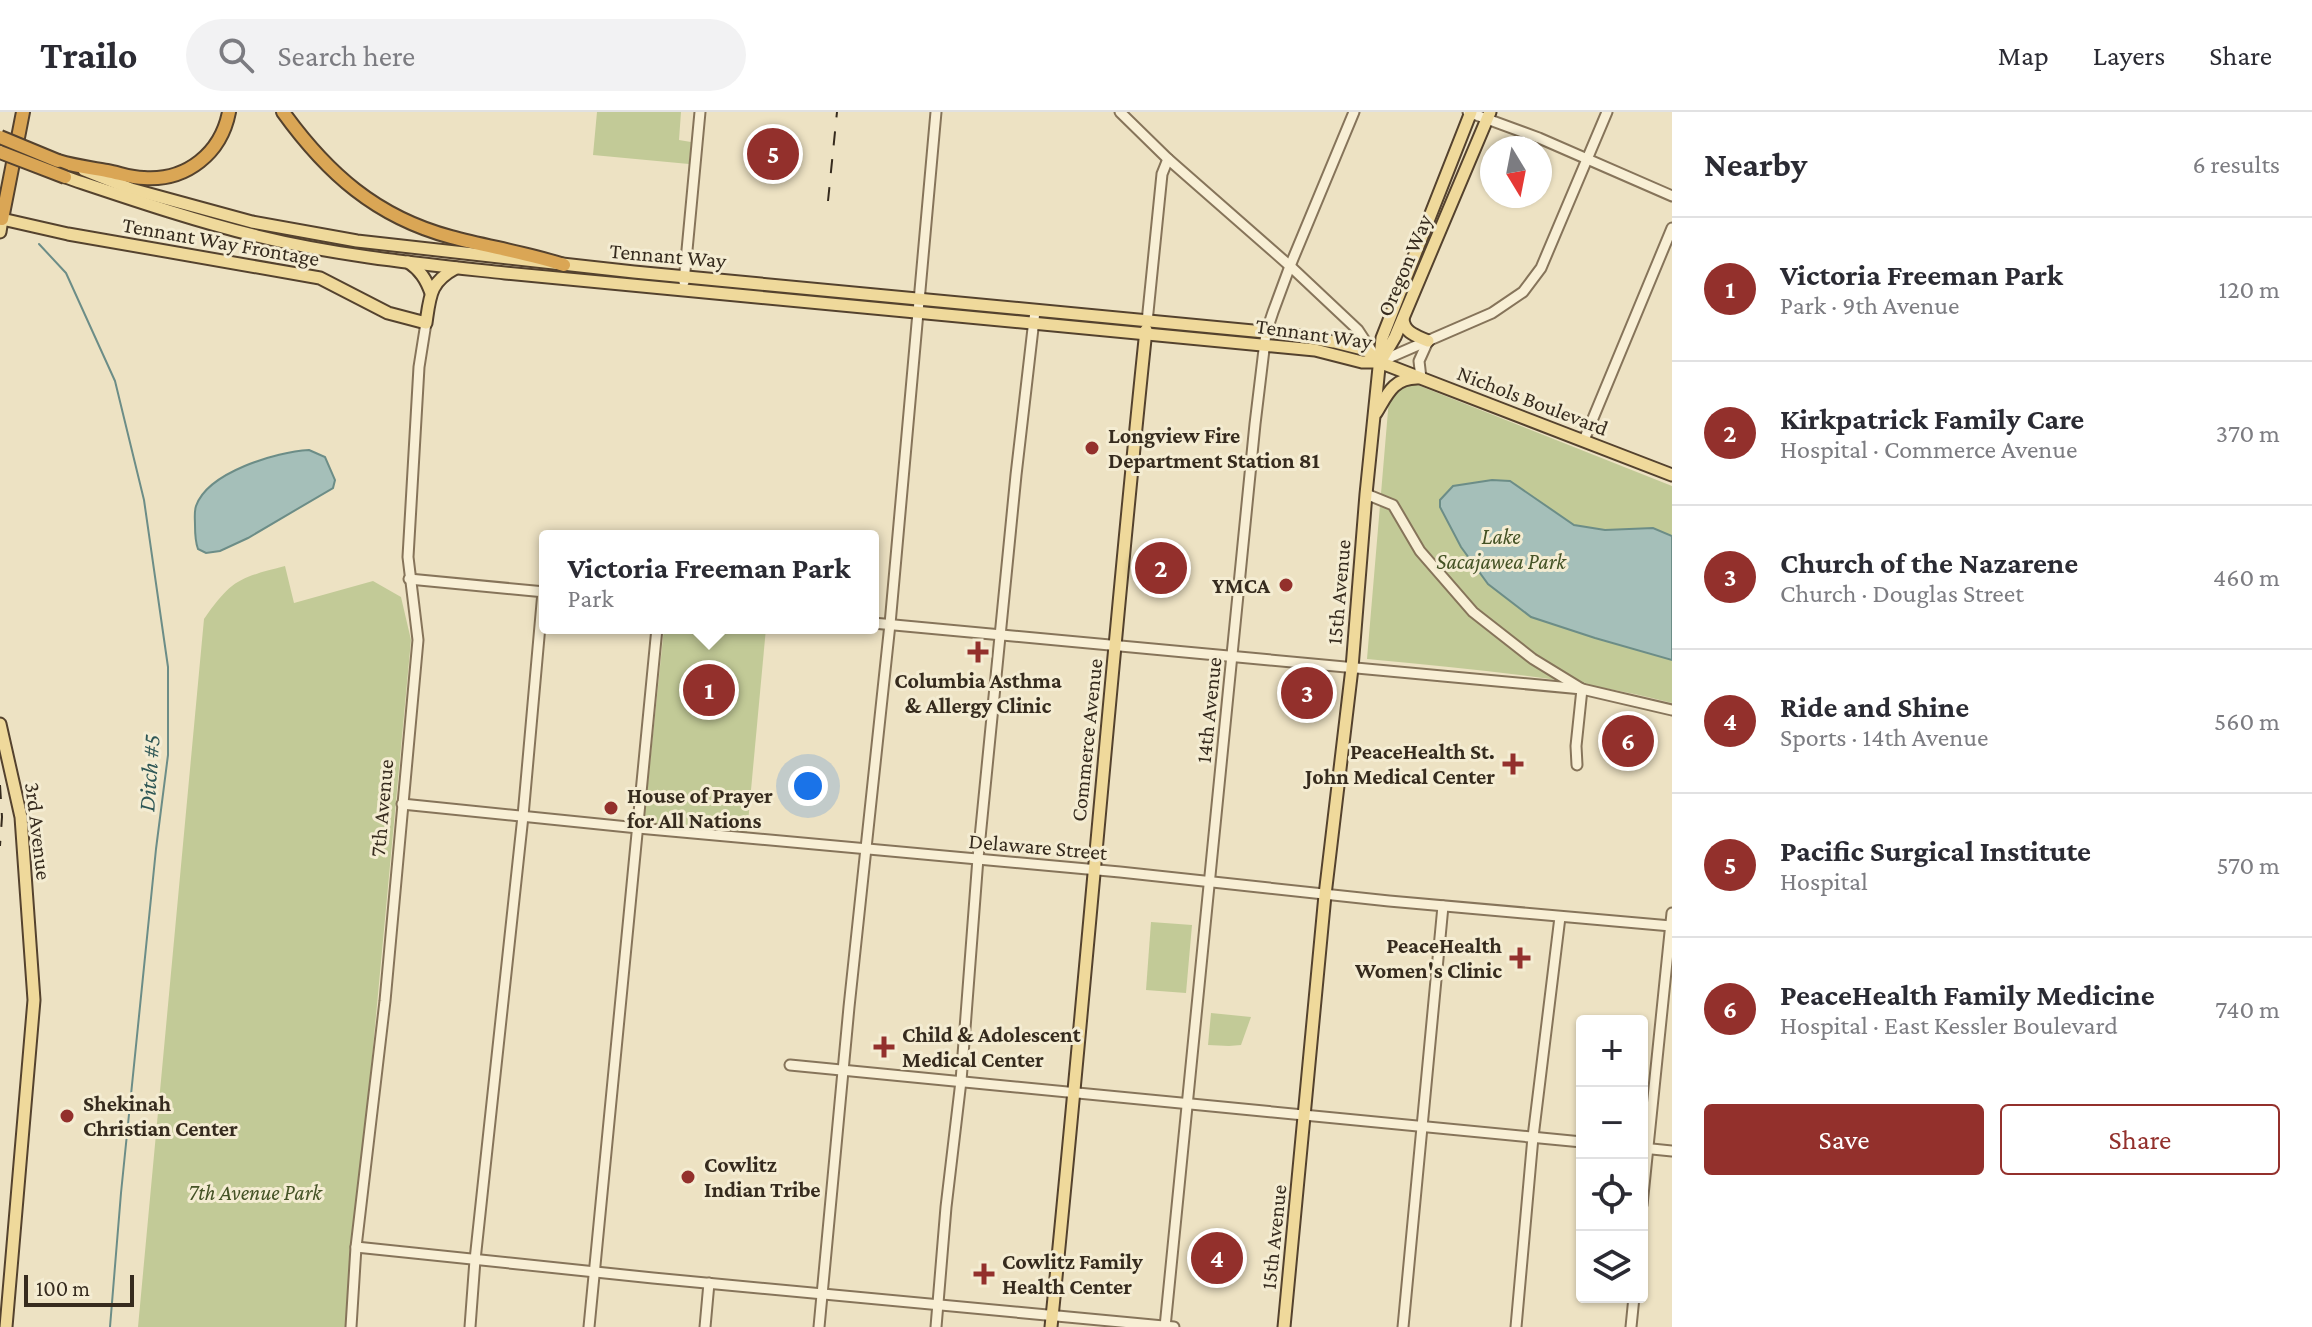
<!DOCTYPE html>
<meta charset="utf-8">
<style>
body{margin:0;font-family:"Crimson Pro",serif;background:#f2f2f3;color:#2b2b33}
.controls{position:absolute;right:24px;bottom:24px;display:grid;overflow:hidden;border-radius:8px;box-shadow:0 2px 6px #0004}
.controls button{width:72px;height:72px;display:grid;place-items:center;padding:0;border:0;border-bottom:2px solid #e1e1e2;background:#fff;color:#2b2b33;font:40px sans-serif}
.compass{position:absolute;left:1480px;top:24px;width:72px;height:72px;border-radius:50%;background:#fff;box-shadow:0 2px 6px #0004;rotate:170deg}
.scale{position:absolute;left:24px;bottom:20px;width:110px;box-sizing:border-box;padding-left:8px;border:4px solid #362b1e;border-top:0;font-size:22px;line-height:28px;white-space:nowrap;color:#362b1e;-webkit-text-stroke:6px #f4ecd2;paint-order:stroke}
.you{position:absolute;left:808px;top:674px;width:28px;height:28px;margin:-20px;border:6px solid #fff;border-radius:50%;background:#1a73e8;box-shadow:0 0 0 12px #1a73e833}
.badge{display:grid;place-items:center;width:52px;height:52px;border-radius:50%;background:#93302c;color:#fff;font-size:26px;font-weight:700}
.pin{position:absolute;translate:-50% -50%;border:4px solid #fff;box-shadow:0 2px 8px #0006}
.popup{position:absolute;left:539px;top:418px;width:340px;height:104px;box-sizing:border-box;display:grid;place-content:center;border-radius:8px;background:#fff;filter:drop-shadow(0 2px 6px #0005);font-size:26px;white-space:nowrap;color:#7c7c81}
.popup b{font-size:30px;color:#2b2b33}
.popup::after{content:'';position:absolute;left:50%;top:100%;margin-left:-16px;border:16px solid transparent;border-top-color:#fff}
.list{margin:0;padding:0;list-style:none}
h2{display:flex;justify-content:space-between;align-items:center;height:104px;margin:0;padding:0 32px;font-size:34px}
h2 small{font-size:26px;font-weight:400;color:#7c7c81}
.list li{display:grid;grid-template-columns:52px 1fr auto;gap:24px;align-items:center;box-sizing:border-box;height:144px;padding:0 32px;border-top:2px solid #e1e1e2}
.list b{display:block;font-size:30px;white-space:nowrap}
.list p{margin:0;font-size:26px;white-space:nowrap;color:#7c7c81}
.list em{font-size:26px;font-style:normal;color:#7c7c81}
.actions{display:flex;gap:16px;padding:24px 32px}
.actions a{flex:1;padding:18px 0;border:2px solid #93302c;border-radius:8px;text-align:center;font-size:28px;color:#93302c}
.actions .main{background:#93302c;color:#fff}
.icon{flex:none;width:44px;height:44px;fill:none;stroke:currentColor;stroke-width:2;stroke-linecap:round;stroke-linejoin:round}
.map{position:relative;flex:none;width:1672px;height:1215px;overflow:hidden}
header{display:flex;align-items:center;gap:48px;box-sizing:border-box;height:112px;padding:0 40px;background:#fff;border-bottom:2px solid #e1e1e2}
header strong{font-size:38px}
nav{display:flex;gap:44px;margin-inline-start:auto;font-size:28px}
.search{width:560px;height:72px;background:#f2f2f3;display:flex;align-items:center;gap:20px;box-sizing:border-box;padding:0 28px;border-radius:44px;color:#7c7c81;font-size:30px}
main{display:flex}
aside{flex:1;background:#fff}
.map>svg:first-child{display:block}
.green{fill:#c2ca97}
.water{fill:#a5bfb9;stroke:#6c8d87;stroke-width:2}
.lines{fill:none;stroke-linecap:round;stroke-linejoin:round}
.stream{stroke:#6c8d87;stroke-width:2}
.minor-casing{stroke:#86745a;stroke-width:13}
.major-casing{stroke:#54422e;stroke-width:15}
.highway-casing{stroke:#54422e;stroke-width:16}
.minor{stroke:#f8efd5;stroke-width:9}
.major{stroke:#efd99b;stroke-width:11}
.highway{stroke:#daa655;stroke-width:12}
.rail{stroke:#362b1e;stroke-width:2;stroke-dasharray:14 14;stroke-linecap:butt}
.highway-bridge-casing{stroke:#54422e;stroke-width:16;stroke-linecap:butt}
.highway-bridge{stroke:#daa655;stroke-width:12}
.poi-dot{fill:#93302c;stroke:#f4ecd2;stroke-width:3}
.labels{text-anchor:middle;stroke-width:6;stroke-linejoin:round;paint-order:stroke}
.street-label{font-size:22px;fill:#362b1e;stroke:#f4ecd2}
.poi-label{font-size:22px;font-weight:bold;fill:#362b1e;stroke:#f4ecd2;text-anchor:start}
.park-label{font-size:22px;font-style:italic;fill:#445225;stroke:#f4ecd2}
.water-label{font-size:24px;font-style:italic;fill:#2d5655;stroke:#f4ecd2}
</style>
<header>
<strong>Trailo</strong>
<div class="search"><svg class="icon" aria-label="search" viewBox="0 0 24 24"><circle cx="10" cy="10" r="6"/><path d="M15 15l6 6"/></svg>Search here</div>
<nav><a>Map</a><a>Layers</a><a>Share</a></nav>
</header>
<main>
<div class="map">
<svg width="1672" height="1215" viewBox="0 0 1672 1215">
<rect width="100%" height="100%" fill="#ede2c3"/>
<g class="green">
<path d="M597,0H681L679,28L691,30L689,52L593,43Z"/>
<path d="M1410,270L1672,374V591C1573,565 1469,557 1367,547L1389,287L1393,276Z"/>
<path d="M285,454L294,491L373,469L401,485L411,528L347,1215H138L204,507C232,467 239,466 285,454Z"/>
<path d="M664,516H766L747,721L644,710Z"/>
<path d="M1151,810L1192,813L1186,881L1146,878Z"/>
<path d="M1211,901L1251,905L1241,933L1229,934L1208,933Z"/>
</g>
<g class="water">
<path d="M309,338L325,345L335,368L333,376L248,426L220,439L206,441L198,437C195,429 195,421 195,413C195,407 194,400 196,394C208,360 276,340 309,338Z"/>
<path d="M1492,368L1510,369L1574,413L1605,418L1653,416L1672,424V548L1595,526L1531,505L1488,472L1461,435L1440,395V388L1453,374Z"/>
</g>
<g class="lines">
<path class="stream" d="M39,132L66,161L115,269L144,388L168,555V643L156,737L121,1081L110,1215"/>
<g class="minor-casing">
<g id="minor">
<path d="M1120,0L1168,47L1290,154L1358,218L1379,250L1492,201L1523,180L1541,156L1607,0"/>
<path d="M1468,0L1539,26L1672,84"/>
<path d="M684,170L700,0"/>
<path d="M1147,210L1162,62L1168,47"/>
<path d="M1421,266L1419,249L1428,229"/>
<path d="M1584,328L1672,116"/>
<path d="M1366,382L1393,393L1420,439L1473,500L1533,547L1582,577L1672,598"/>
<path d="M409,467L545,480"/>
<path d="M873,511L1582,577"/>
<path d="M1577,653L1576,634L1582,577"/>
<path d="M402,692L638,716L1120,760L1389,789L1671,814"/>
<path d="M790,953L1582,1030"/>
<path d="M1642,1036L1672,1039"/>
<path d="M1642,1093L1672,801"/>
<path d="M356,1135L653,1166L1174,1215"/>
<path d="M351,1215L356,1135L385,889L418,528L408,445L419,255L426,211"/>
<path d="M470,1215L475,1148L523,704L543,480"/>
<path d="M589,1215L657,516"/>
<path d="M705,1215L709,1171"/>
<path d="M819,1215L849,895L890,512L936,0"/>
<path d="M936,1215L946,1095L961,969L978,746L1016,363L1035,199"/>
<path d="M1165,1215L1255,312L1266,221L1273,200L1290,154L1354,0"/>
<path d="M1403,1215L1443,794"/>
<path d="M1516,1215L1533,1025L1560,805"/>
<path d="M1631,1215L1634,1185"/>
</g>
</g>
<g class="major-casing">
<g id="major">
<path d="M84,58L131,77L252,110L357,129L634,160L1286,222L1334,230L1366,238L1379,250"/>
<path d="M65,65C128,86 192,108 257,124C338,144 423,152 505,161L1315,238L1362,250H1379L1672,363"/>
<path d="M0,120L2,107L68,122L320,166L388,201L426,211C430,183 430,170 456,156"/>
<path d="M408,150C420,158 426,167 431,181"/>
<path d="M1403,207C1404,221 1417,224 1428,229"/>
<path d="M1382,247L1395,225L1490,0"/>
<path d="M1376,301C1387,283 1393,266 1417,266"/>
<path d="M0,612L21,705L34,888L6,1215"/>
<path d="M1051,1215C1085,883 1111,550 1146,218"/>
<path d="M1284,1215L1325,783L1352,556L1366,382L1382,226L1471,0"/>
</g>
</g>
<g class="highway-casing">
<g id="highway">
<path d="M283,0C327,61 376,105 451,125C488,135 527,141 564,153"/>
<path d="M58,49C74,54 90,56 107,59C119,61 131,66 144,66C187,69 221,41 229,0"/>
<path d="M0,106L2,107L23,0"/>
</g>
</g>
<use href="#minor" class="minor"/>
<use href="#major" class="major"/>
<use href="#highway" class="highway"/>
<g class="rail">
<path d="M828,89L837,0"/>
<path d="M0,673L2,705L0,734"/>
</g>
<g class="highway-bridge-casing">
<g id="highway-bridge">
<path d="M0,25L58,49"/>
<path d="M0,40L65,65"/>
</g>
</g>
<use href="#highway-bridge" class="highway-bridge"/>
</g>
<g class="poi-dot">
<circle cx="1092" cy="336" r="8"/>
<circle cx="1286" cy="473" r="8"/>
<path d="M974 528h8v8h8v8h-8v8h-8v-8h-8v-8h8z"/>
<path d="M1509 640h8v8h8v8h-8v8h-8v-8h-8v-8h8z"/>
<circle cx="611" cy="696" r="8"/>
<path d="M1516 834h8v8h8v8h-8v8h-8v-8h-8v-8h8z"/>
<path d="M880 923h8v8h8v8h-8v8h-8v-8h-8v-8h8z"/>
<circle cx="67" cy="1004" r="8"/>
<circle cx="688" cy="1065" r="8"/>
<path d="M980 1150h8v8h8v8h-8v8h-8v-8h-8v-8h8z"/>
</g>
<g class="labels">
<g class="street-label">
<text transform="translate(221 129) rotate(10)" y="8">Tennant Way Frontage</text>
<text transform="translate(668 143) rotate(5)" y="8">Tennant Way</text>
<text transform="translate(1404 153) rotate(-67)" y="8">Oregon Way</text>
<text transform="translate(1314 221) rotate(8)" y="8">Tennant Way</text>
<text transform="translate(1533 288) rotate(21)" y="8">Nichols Boulevard</text>
<text transform="translate(1338 480) rotate(-85)" y="8">15th Avenue</text>
<text transform="translate(1208 598) rotate(-84)" y="8">14th Avenue</text>
<text transform="translate(1086 628) rotate(-84)" y="8">Commerce Avenue</text>
<text transform="translate(381 696) rotate(-85)" y="8">7th Avenue</text>
<text transform="translate(39 719) rotate(83)" y="8">3rd Avenue</text>
<text transform="translate(1038 734) rotate(5)" y="8">Delaware Street</text>
<text transform="translate(1273 1125) rotate(-84)" y="8">15th Avenue</text>
</g>
<g class="poi-label">
<text x="1108" y="331">Longview Fire<tspan x="1108" dy="25">Department Station 81</tspan></text>
<text x="1270" y="481" text-anchor="end">YMCA</text>
<text x="978" y="576" text-anchor="middle">Columbia Asthma<tspan x="978" dy="25">&amp; Allergy Clinic</tspan></text>
<text x="1495" y="647" text-anchor="end">PeaceHealth St.<tspan x="1495" dy="25">John Medical Center</tspan></text>
<text x="627" y="691">House of Prayer<tspan x="627" dy="25">for All Nations</tspan></text>
<text x="1502" y="841" text-anchor="end">PeaceHealth<tspan x="1502" dy="25">Women's Clinic</tspan></text>
<text x="902" y="930">Child &amp; Adolescent<tspan x="902" dy="25">Medical Center</tspan></text>
<text x="83" y="999">Shekinah<tspan x="83" dy="25">Christian Center</tspan></text>
<text x="704" y="1060">Cowlitz<tspan x="704" dy="25">Indian Tribe</tspan></text>
<text x="1002" y="1157">Cowlitz Family<tspan x="1002" dy="25">Health Center</tspan></text>
</g>
<g class="park-label">
<text x="1501" y="432">Lake<tspan x="1501" dy="25">Sacajawea Park</tspan></text>
<text x="255" y="1088">7th Avenue Park</text>
</g>
<g class="water-label">
<text transform="translate(149 661) rotate(-86)" y="8">Ditch #5</text>
</g>
</g>
</svg>
<div class="controls">
<button>+</button>
<button>−</button>
<button><svg class="icon" aria-label="locate" viewBox="0 0 24 24"><circle cx="12" cy="12" r="6"/><path d="M12 2v4M12 18v4M2 12h4M18 12h4"/></svg></button>
<button><svg class="icon" aria-label="layers" viewBox="0 0 24 24"><path d="M12 4l9 5-9 5-9-5zM3 14l9 5 9-5"/></svg></button>
</div>
<svg class="compass" viewBox="-18 -18 36 36"><path d="M0-13l5 13h-10z" fill="#e53935"/><path d="M0 13l5-13h-10z" fill="#7c7c81"/></svg>
<div class="scale">100 m</div>
<div class="you"></div>
<div class="pin badge" style="left:709px;top:578px">1</div>
<div class="popup"><b>Victoria Freeman Park</b>Park</div>
<div class="pin badge" style="left:1161px;top:456px">2</div>
<div class="pin badge" style="left:1307px;top:581px">3</div>
<div class="pin badge" style="left:1217px;top:1146px">4</div>
<div class="pin badge" style="left:773px;top:42px">5</div>
<div class="pin badge" style="left:1628px;top:629px">6</div>
</div>
<aside>
<h2>Nearby<small>6 results</small></h2>
<ul class="list">
<li><span class="badge">1</span><div><b>Victoria Freeman Park</b><p>Park · 9th Avenue</p></div><em>120 m</em></li>
<li><span class="badge">2</span><div><b>Kirkpatrick Family Care</b><p>Hospital · Commerce Avenue</p></div><em>370 m</em></li>
<li><span class="badge">3</span><div><b>Church of the Nazarene</b><p>Church · Douglas Street</p></div><em>460 m</em></li>
<li><span class="badge">4</span><div><b>Ride and Shine</b><p>Sports · 14th Avenue</p></div><em>560 m</em></li>
<li><span class="badge">5</span><div><b>Pacific Surgical Institute</b><p>Hospital</p></div><em>570 m</em></li>
<li><span class="badge">6</span><div><b>PeaceHealth Family Medicine</b><p>Hospital · East Kessler Boulevard</p></div><em>740 m</em></li>
</ul>
<div class="actions"><a class="main">Save</a><a>Share</a></div>
</aside>
</main>
